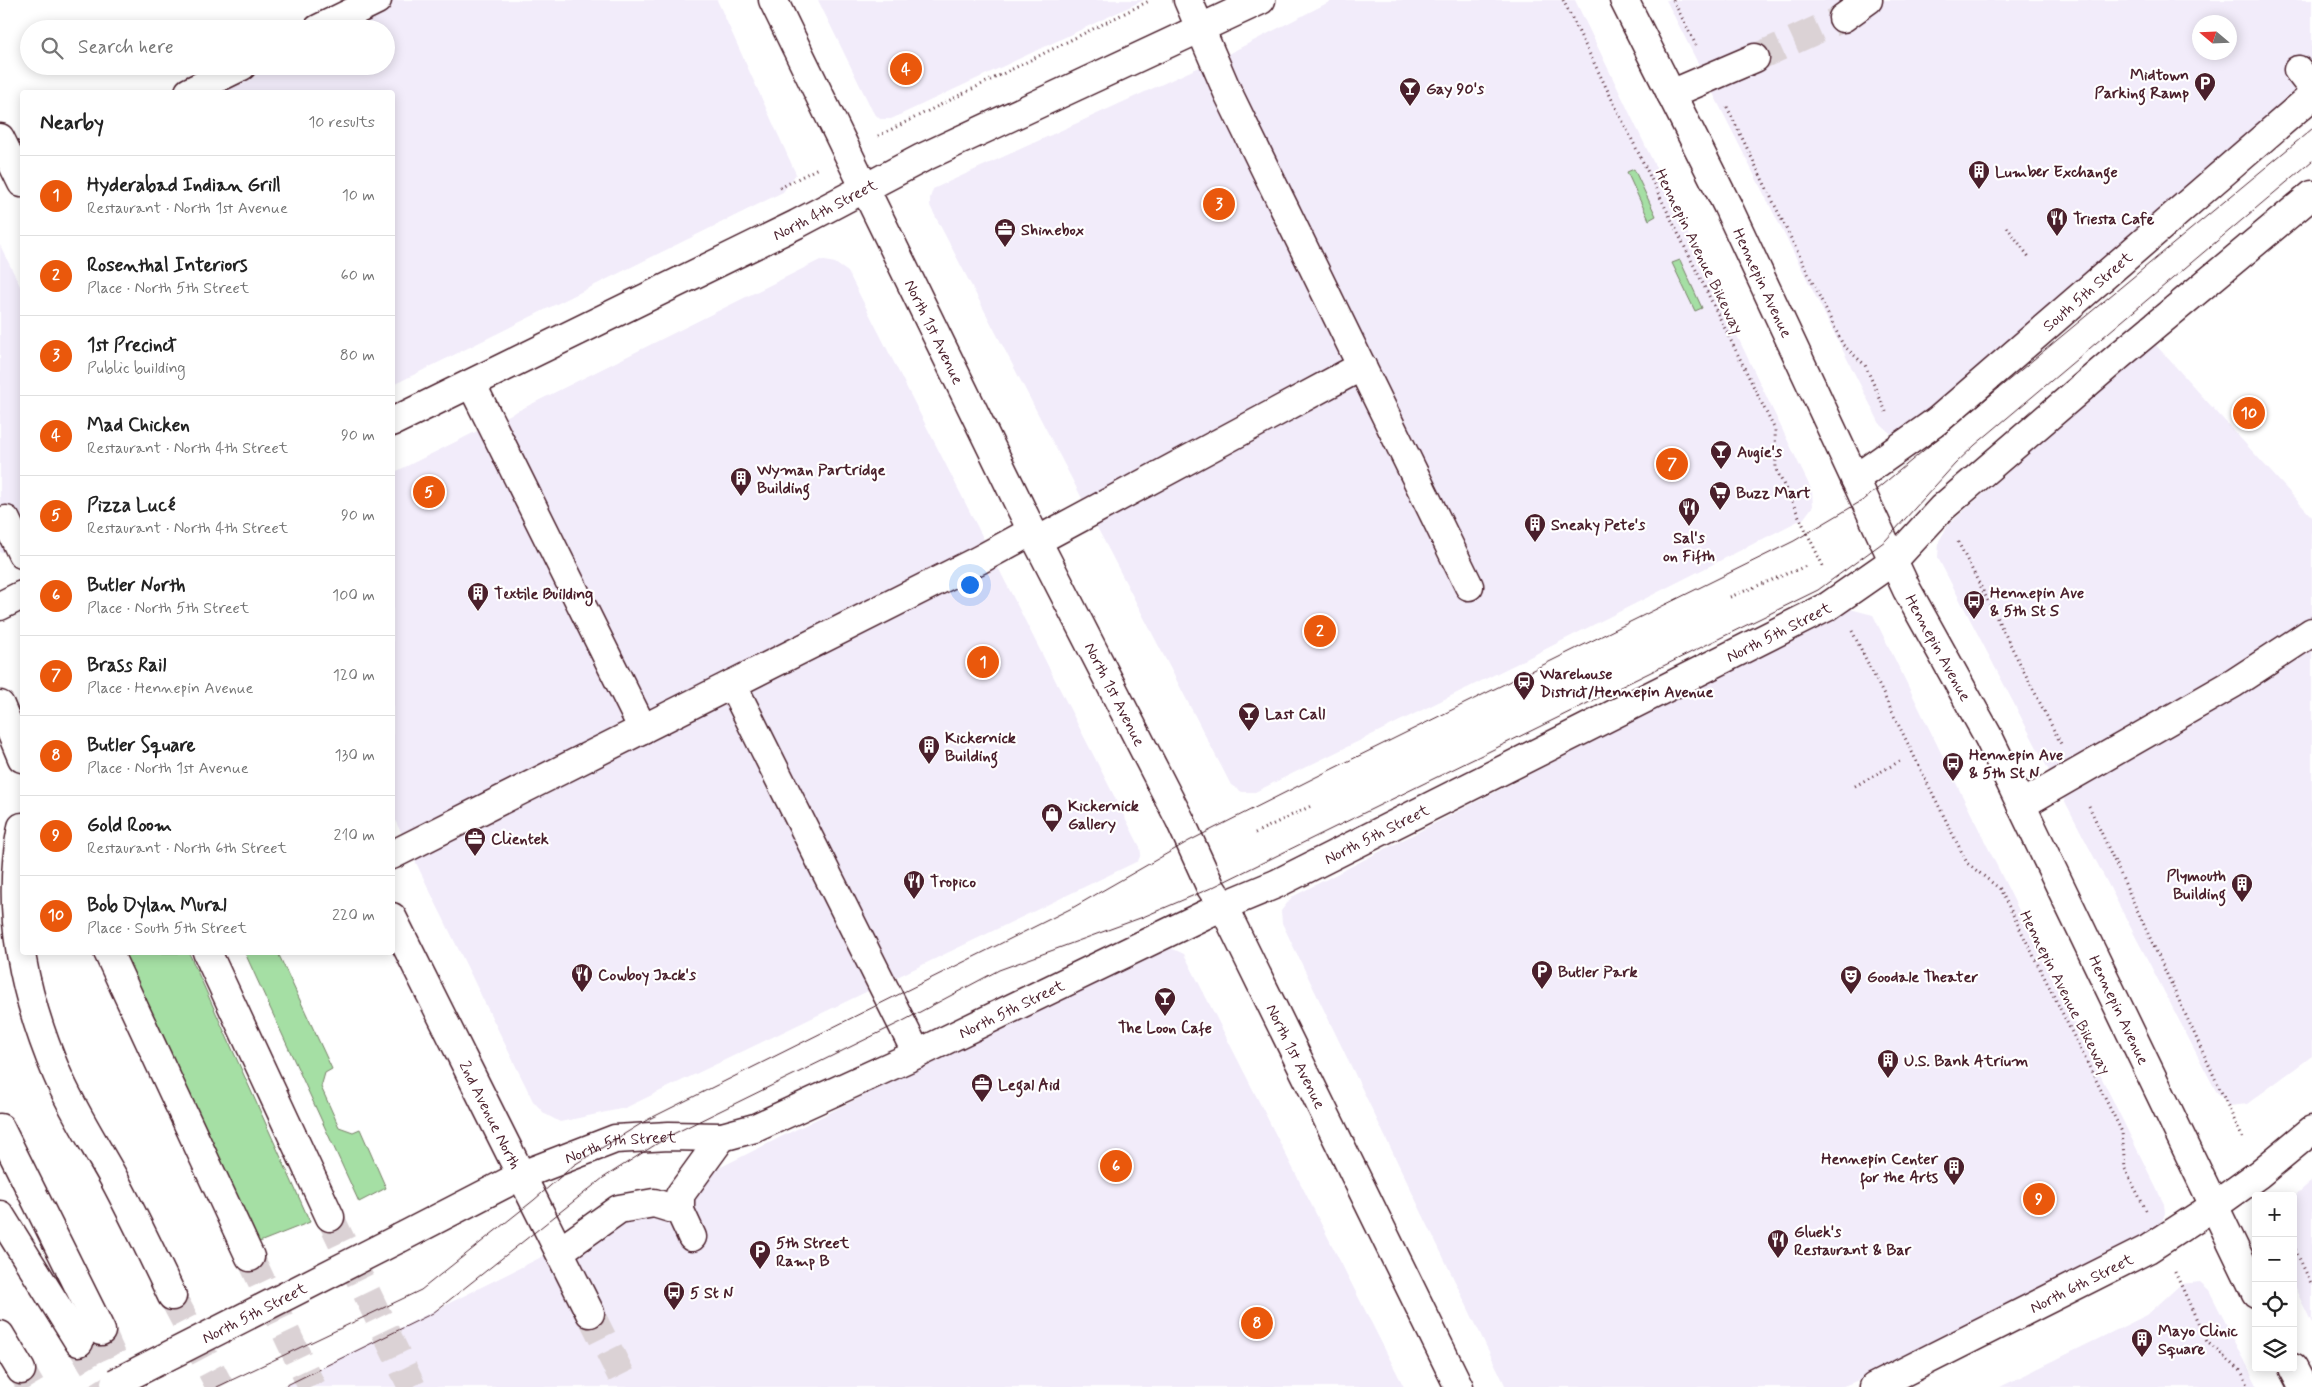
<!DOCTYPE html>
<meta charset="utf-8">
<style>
body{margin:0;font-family:Mynerve,sans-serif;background:#f2f2f2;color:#222}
.controls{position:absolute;right:15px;bottom:15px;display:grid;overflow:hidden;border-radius:5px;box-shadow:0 2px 12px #0003}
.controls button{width:45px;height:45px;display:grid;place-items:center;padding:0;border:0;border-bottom:1px solid #e0e0e0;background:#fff;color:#222;font:25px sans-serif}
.compass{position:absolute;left:2192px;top:15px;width:45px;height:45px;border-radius:50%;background:#fff;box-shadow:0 2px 12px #0003;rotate:289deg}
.you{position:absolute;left:969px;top:584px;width:18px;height:18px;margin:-12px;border:4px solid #fff;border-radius:50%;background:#1a73e8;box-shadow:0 0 0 8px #1a73e833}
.badge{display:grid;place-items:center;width:32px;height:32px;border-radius:50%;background:#ea580c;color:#fff;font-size:16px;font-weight:700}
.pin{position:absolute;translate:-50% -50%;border:2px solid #fff;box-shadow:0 1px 5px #0006}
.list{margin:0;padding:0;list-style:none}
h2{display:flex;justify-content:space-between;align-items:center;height:65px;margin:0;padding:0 20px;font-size:21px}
h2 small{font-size:16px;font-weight:400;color:#767676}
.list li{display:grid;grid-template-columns:32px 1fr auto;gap:15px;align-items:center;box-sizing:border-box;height:80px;padding:0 20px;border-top:1px solid #e0e0e0}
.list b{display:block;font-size:19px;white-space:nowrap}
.list p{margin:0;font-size:16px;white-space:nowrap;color:#767676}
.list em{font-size:16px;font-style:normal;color:#767676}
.icon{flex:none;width:28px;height:28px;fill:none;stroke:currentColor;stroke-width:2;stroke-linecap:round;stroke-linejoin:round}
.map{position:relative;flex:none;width:2312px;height:1387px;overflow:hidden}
.search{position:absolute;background:#fff;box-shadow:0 2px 12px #0003;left:20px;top:20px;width:375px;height:55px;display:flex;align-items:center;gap:12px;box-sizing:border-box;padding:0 18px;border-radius:28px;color:#767676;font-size:19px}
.panel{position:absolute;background:#fff;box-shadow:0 2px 12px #0003;left:20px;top:90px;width:375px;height:865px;border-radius:5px}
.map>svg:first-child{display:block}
.built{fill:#f2ecfa;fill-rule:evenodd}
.green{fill:#a5dfa4;stroke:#787f68}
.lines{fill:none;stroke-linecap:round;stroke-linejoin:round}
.minor-tunnel{stroke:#dbd2d5;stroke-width:28;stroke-dasharray:28 14;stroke-linecap:butt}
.highway-tunnel{stroke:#dbd2d5;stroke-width:28;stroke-dasharray:28 14;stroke-linecap:butt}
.minor-casing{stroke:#4a1f2b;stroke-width:31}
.major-casing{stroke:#4a1f2b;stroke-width:31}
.highway-casing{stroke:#4a1f2b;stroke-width:31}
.path{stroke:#4a1f2b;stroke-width:3;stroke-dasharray:1 4;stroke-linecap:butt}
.minor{stroke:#fff;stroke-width:28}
.major{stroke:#fff;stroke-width:28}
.highway{stroke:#fff;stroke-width:28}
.tram{stroke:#4a1f2b;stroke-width:1}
.minor-bridge-casing{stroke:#4a1f2b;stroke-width:31;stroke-linecap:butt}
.minor-bridge{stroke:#fff;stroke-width:28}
.labels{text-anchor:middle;stroke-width:4.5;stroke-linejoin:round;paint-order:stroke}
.poi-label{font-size:16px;font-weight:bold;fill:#4a1f2b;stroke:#fff;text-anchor:start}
.street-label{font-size:16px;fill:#4a1f2b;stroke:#fff}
</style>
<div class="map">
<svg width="2312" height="1387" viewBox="0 0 2312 1387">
<rect width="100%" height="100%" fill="#fff"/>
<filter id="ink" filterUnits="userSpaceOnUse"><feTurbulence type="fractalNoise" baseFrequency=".02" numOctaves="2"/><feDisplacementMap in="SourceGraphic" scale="10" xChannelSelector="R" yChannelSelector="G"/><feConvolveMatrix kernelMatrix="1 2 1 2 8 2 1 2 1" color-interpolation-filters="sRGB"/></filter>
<g filter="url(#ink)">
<g class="built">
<path d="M378,0H717L796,174L783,192L393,385L392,92H190L243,66H386V29H320Z"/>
<path d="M818,0H1144L891,119H880L873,112Z"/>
<path d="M1333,0H1575L1812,491L1813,506L1804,518L1516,664L1255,792H1242L1231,785L930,206V198L933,189L1228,54Z"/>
<path d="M1666,0H2312V82L1900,434L1890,433L1880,424ZM2200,22H2230V52H2200Z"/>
<path d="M0,245L22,290V542L0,553Z"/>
<path d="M820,260L835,263L848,272L1140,847L1141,854L1138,861L625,1108L560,1122L545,1114L533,1101L393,816V473Z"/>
<path d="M2154,343L2312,517V1056L2247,1104L2229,1106L2216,1091L1938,558L1939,541L1949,524Z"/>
<path d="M1850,609L1873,615L2164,1204L2165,1213L2162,1222L2046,1306L1841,1387H1506L1282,923L1281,911L1292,897Z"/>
<path d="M1158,948H1171L1184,954L1404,1387H282Z"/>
<path d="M2312,1181V1323L2293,1284V1197Z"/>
<path d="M2200,1282L2209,1290L2258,1387H2000L2147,1315L2181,1284Z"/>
</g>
<g class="green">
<path d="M1634,169L1656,216L1649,220L1627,172Z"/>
<path d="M1680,260L1702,308L1695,311L1672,263Z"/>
<path d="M122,953H189L310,1222L257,1243Z"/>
<path d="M245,953H278L332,1069L325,1073L321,1087L339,1127L353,1132L360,1129L386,1188L359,1202Z"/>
</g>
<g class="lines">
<g class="minor-tunnel">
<path d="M1755,58L1843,18"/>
<path d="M590,1313L627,1387"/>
</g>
<g class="highway-tunnel">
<path d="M330,1217L412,1387"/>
<path d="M250,1257L312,1387"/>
<path d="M172,1296L220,1387"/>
<path d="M101,1331L126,1387"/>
<path d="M79,1342L107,1387"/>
<path d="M21,1370L31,1387"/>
</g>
<g class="minor-casing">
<g id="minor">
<path id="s1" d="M773,0L1032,531L1180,820L1211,888L1223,906L1459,1387"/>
<path d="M1188,0L1228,93L1469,586"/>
<path d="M1843,18L1868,0"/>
<path d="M318,29L377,0"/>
<path d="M2298,70L2312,88"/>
<path d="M189,92L242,66"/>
<path d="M1671,94L1755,58"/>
<path d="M0,138L22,183"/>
<path d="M472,385L643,729"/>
<path id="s2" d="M1855,479L1937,421L2312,96"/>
<path d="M1037,541L1362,366"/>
<path d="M732,684L917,1054"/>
<path d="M2021,805L2234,683L2312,632"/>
<path d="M392,855L979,560L1032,531"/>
<path id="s3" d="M392,917L590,1313"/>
<path d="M692,1237L680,1211V1195L722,1137"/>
<path id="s4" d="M400,1238L522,1175L615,1139L669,1136L722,1137L755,1128L917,1054L1223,906L1276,884L1827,607L1893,561L1942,508L2120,355L2312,195"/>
<path d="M560,1251L619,1209L654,1203L680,1211"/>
<path id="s5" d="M1874,1387L2148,1249L2214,1206"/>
</g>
</g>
<g class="major-casing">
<g id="major">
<path id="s6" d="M1624,0L1727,205L1907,590L1989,738L2256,1293"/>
<path id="s7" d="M392,422L797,224L922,158L1261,0"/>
<path d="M2214,1206L2259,1174L2312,1130"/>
<path d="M2293,1368L2303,1387"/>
</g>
</g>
<g class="highway-casing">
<g id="highway">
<path d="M6,520L22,554"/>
<path d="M0,606L22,595"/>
<path d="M0,705L22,758"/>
<path d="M22,827C5,911 24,996 57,1074C72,1109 94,1143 113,1177C134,1216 153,1256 172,1296"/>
<path d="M108,952L250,1257"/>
<path d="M207,952L330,1217"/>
<path d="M0,1128L101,1331"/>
<path d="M0,1215L79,1342"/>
<path d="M0,1335L21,1370"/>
</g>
</g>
<g class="path">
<path d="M1563,0L1775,430L1776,469L1824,568"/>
<path d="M1673,0L1696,45"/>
<path d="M1727,107L1843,345L1865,365L1887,414"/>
<path d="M878,136L1151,0"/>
<path d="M780,188L818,168"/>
<path d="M2007,227L2029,257"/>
<path d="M1958,542L2061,744"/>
<path d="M1730,597L1806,566"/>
<path d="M1852,631L1967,863L2000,889L2122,1132L2125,1169L2146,1210"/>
<path d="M1855,786L1902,760"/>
<path d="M2089,806L2244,1141"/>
<path d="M1255,833L1311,806"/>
<path d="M2293,1245L2312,1285"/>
<path d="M2175,1272L2207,1342L2241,1371L2249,1387"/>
</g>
<use href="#minor" class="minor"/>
<use href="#major" class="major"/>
<use href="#highway" class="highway"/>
<g class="tram">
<path d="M217,1387L421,1290L534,1200L574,1165L647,1120L1074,907L1189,841L1314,778L1794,541L1865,499L2312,129"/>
<path d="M283,1387L433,1313L603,1178L669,1136L901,1022L999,970L1143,917L1211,888L1818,590L1885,541L1955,464L1975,445L2312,161"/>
</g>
<g class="minor-bridge-casing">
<g id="minor-bridge">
<path id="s8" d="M115,1383L400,1238"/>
</g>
</g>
<use href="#minor-bridge" class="minor-bridge"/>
</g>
</g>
<defs>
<g id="parking-pin" transform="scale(1.125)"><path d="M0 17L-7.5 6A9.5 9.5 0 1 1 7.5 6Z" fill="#4a1f2b" stroke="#fff"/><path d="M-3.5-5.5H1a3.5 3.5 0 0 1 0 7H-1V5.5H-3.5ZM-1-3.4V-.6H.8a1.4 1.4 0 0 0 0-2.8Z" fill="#fff"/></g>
<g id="bar-pin" transform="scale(1.125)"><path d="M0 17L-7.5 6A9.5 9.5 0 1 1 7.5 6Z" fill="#4a1f2b" stroke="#fff"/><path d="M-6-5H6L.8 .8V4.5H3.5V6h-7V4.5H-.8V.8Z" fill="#fff"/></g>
<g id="building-pin" transform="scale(1.125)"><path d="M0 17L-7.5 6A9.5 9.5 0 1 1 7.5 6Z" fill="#4a1f2b" stroke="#fff"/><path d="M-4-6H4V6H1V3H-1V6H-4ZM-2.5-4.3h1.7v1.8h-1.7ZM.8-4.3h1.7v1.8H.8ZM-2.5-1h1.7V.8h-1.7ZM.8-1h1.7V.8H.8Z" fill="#fff"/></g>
<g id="restaurant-pin" transform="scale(1.125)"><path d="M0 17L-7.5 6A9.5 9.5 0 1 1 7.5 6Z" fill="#4a1f2b" stroke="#fff"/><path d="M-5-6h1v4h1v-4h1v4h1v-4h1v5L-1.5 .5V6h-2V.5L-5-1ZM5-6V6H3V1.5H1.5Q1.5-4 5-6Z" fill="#fff"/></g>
<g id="office-pin" transform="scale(1.125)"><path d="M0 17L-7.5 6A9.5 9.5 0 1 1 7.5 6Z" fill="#4a1f2b" stroke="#fff"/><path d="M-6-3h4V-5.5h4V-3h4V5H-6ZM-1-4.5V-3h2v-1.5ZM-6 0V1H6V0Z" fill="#fff"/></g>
<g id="supermarket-pin" transform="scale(1.125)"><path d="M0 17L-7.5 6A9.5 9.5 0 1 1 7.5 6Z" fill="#4a1f2b" stroke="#fff"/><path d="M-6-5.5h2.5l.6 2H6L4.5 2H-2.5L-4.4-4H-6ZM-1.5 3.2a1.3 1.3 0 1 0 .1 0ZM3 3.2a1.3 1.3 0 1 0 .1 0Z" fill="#fff"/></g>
<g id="bus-pin" transform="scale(1.125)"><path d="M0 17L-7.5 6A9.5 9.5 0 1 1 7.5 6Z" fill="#4a1f2b" stroke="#fff"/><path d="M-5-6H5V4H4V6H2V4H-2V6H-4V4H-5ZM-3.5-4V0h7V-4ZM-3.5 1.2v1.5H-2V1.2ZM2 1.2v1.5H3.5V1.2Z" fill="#fff"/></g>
<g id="station-pin" transform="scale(1.125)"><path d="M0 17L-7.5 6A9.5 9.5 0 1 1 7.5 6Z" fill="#4a1f2b" stroke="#fff"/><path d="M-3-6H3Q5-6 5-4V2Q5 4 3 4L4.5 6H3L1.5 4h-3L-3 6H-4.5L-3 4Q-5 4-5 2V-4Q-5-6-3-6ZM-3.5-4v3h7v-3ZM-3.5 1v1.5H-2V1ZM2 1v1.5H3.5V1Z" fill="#fff"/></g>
<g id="shop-pin" transform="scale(1.125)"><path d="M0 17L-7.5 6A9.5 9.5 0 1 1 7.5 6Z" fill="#4a1f2b" stroke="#fff"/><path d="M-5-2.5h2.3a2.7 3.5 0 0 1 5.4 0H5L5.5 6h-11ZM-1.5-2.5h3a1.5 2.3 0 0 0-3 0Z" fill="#fff"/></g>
<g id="theatre-pin" transform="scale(1.125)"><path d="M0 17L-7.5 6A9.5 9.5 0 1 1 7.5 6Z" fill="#4a1f2b" stroke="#fff"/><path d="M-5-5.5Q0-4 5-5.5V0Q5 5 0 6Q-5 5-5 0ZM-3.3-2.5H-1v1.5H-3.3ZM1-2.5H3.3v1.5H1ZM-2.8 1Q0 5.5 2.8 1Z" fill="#fff"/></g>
</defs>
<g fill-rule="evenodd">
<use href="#parking-pin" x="2205" y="83"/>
<use href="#bar-pin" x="1410" y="88"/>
<use href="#building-pin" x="1979" y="171"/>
<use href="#restaurant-pin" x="2057" y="218"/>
<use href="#office-pin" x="1005" y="229"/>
<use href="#bar-pin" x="1721" y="451"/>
<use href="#building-pin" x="741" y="478"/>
<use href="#supermarket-pin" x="1720" y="492"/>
<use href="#restaurant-pin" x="1689" y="508"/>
<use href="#building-pin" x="1535" y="524"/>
<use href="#building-pin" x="478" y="593"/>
<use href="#bus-pin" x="1974" y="601"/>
<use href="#station-pin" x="1524" y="682"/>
<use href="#bar-pin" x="1249" y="713"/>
<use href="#building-pin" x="929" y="746"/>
<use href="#bus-pin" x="1953" y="763"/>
<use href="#shop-pin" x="1052" y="814"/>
<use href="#office-pin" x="475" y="838"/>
<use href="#restaurant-pin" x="914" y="881"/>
<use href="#building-pin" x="2242" y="884"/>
<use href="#parking-pin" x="1542" y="971"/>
<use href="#restaurant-pin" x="582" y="974"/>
<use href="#theatre-pin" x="1851" y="976"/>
<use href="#bar-pin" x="1165" y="998"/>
<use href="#building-pin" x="1888" y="1060"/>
<use href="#office-pin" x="982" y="1084"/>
<use href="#building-pin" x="1954" y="1167"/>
<use href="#restaurant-pin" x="1778" y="1240"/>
<use href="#parking-pin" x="760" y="1251"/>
<use href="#bus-pin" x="674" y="1292"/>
<use href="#building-pin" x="2142" y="1339"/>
</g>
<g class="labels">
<g class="poi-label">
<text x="2189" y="80" text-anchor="end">Midtown<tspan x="2189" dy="18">Parking Ramp</tspan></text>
<text x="1426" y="94">Gay 90's</text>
<text x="1995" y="177">Lumber Exchange</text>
<text x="2073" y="224">Triesta Cafe</text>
<text x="1021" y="235">Shinebox</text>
<text x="1737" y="457">Augie's</text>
<text x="757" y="475">Wyman Partridge<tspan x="757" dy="18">Building</tspan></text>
<text x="1736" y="498">Buzz Mart</text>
<text x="1551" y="530">Sneaky Pete's</text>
<text x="1689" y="543" text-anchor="middle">Sal's<tspan x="1689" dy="18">on Fifth</tspan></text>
<text x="1990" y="598">Hennepin Ave<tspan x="1990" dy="18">&amp; 5th St S</tspan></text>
<text x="494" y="599">Textile Building</text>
<text x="1540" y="679">Warehouse<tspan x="1540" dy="18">District/Hennepin Avenue</tspan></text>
<text x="1265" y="719">Last Call</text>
<text x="945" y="743">Kickernick<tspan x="945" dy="18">Building</tspan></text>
<text x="1969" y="760">Hennepin Ave<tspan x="1969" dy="18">&amp; 5th St N</tspan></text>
<text x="1068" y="811">Kickernick<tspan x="1068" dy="18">Gallery</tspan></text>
<text x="491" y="844">Clientek</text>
<text x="2226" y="881" text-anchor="end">Plymouth<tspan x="2226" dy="18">Building</tspan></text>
<text x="930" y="887">Tropico</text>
<text x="1558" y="977">Butler Park</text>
<text x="598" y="980">Cowboy Jack's</text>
<text x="1867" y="982">Goodale Theater</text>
<text x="1165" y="1033" text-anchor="middle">The Loon Cafe</text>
<text x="1904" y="1066">U.S. Bank Atrium</text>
<text x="998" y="1090">Legal Aid</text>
<text x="1938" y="1164" text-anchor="end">Hennepin Center<tspan x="1938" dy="18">for the Arts</tspan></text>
<text x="1794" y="1237">Gluek's<tspan x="1794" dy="18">Restaurant &amp; Bar</tspan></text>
<text x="776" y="1248">5th Street<tspan x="776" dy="18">Ramp B</tspan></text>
<text x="690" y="1298">5 St N</text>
<text x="2158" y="1336">Mayo Clinic<tspan x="2158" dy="18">Square</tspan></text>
</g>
<g class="street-label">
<text dy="6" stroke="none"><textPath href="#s7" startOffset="482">North 4th Street</textPath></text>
<text transform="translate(1700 251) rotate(64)" y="6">Hennepin Avenue Bikeway</text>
<text dy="6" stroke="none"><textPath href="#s6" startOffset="315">Hennepin Avenue</textPath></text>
<text dy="6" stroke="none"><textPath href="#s2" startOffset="299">South 5th Street</textPath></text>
<text dy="6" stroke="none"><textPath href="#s1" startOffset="369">North 1st Avenue</textPath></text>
<text dy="6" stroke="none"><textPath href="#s4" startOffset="1516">North 5th Street</textPath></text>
<text dy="6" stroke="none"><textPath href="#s6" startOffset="720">Hennepin Avenue</textPath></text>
<text dy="6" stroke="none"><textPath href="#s1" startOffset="774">North 1st Avenue</textPath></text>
<text dy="6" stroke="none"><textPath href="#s4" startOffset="1066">North 5th Street</textPath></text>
<text transform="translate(2066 992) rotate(63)" y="6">Hennepin Avenue Bikeway</text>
<text dy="6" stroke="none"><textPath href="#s4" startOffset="661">North 5th Street</textPath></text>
<text dy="6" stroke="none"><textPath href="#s6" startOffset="1125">Hennepin Avenue</textPath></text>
<text dy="6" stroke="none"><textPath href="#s1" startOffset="1179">North 1st Avenue</textPath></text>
<text dy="6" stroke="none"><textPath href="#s3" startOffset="221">2nd Avenue North</textPath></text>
<text dy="6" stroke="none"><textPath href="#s4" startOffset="241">North 5th Street</textPath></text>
<text dy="6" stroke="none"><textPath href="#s5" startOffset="232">North 6th Street</textPath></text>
<text dy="6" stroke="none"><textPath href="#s8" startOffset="156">North 5th Street</textPath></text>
</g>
</g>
</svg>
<div class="controls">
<button>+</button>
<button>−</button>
<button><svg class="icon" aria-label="locate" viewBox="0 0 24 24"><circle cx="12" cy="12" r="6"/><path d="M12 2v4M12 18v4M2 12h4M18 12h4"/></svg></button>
<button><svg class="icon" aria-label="layers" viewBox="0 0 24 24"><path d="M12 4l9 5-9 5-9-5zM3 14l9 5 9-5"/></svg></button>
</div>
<svg class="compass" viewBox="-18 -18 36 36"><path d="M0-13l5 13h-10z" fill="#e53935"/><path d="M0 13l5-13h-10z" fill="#767676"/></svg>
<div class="you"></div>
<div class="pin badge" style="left:983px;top:662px">1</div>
<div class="pin badge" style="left:1320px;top:631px">2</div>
<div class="pin badge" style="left:1219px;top:204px">3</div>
<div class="pin badge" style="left:906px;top:69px">4</div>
<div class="pin badge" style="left:429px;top:492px">5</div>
<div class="pin badge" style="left:1116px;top:1166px">6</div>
<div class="pin badge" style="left:1672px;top:464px">7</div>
<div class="pin badge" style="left:1257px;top:1323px">8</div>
<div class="pin badge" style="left:2039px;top:1199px">9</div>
<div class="pin badge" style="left:2249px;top:413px">10</div>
<div class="search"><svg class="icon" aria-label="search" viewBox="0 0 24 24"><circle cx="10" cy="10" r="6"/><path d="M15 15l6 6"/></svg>Search here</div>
<section class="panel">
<h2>Nearby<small>10 results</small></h2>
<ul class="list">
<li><span class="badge">1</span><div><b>Hyderabad Indian Grill</b><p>Restaurant · North 1st Avenue</p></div><em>10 m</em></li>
<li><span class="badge">2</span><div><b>Rosenthal Interiors</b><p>Place · North 5th Street</p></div><em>60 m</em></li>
<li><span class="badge">3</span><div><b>1st Precinct</b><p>Public building</p></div><em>80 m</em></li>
<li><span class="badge">4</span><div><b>Mad Chicken</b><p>Restaurant · North 4th Street</p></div><em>90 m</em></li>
<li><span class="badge">5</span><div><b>Pizza Lucé</b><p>Restaurant · North 4th Street</p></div><em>90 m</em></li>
<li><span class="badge">6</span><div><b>Butler North</b><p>Place · North 5th Street</p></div><em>100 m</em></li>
<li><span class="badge">7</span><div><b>Brass Rail</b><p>Place · Hennepin Avenue</p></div><em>120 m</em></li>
<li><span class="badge">8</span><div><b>Butler Square</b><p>Place · North 1st Avenue</p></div><em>130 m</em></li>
<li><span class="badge">9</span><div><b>Gold Room</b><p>Restaurant · North 6th Street</p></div><em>210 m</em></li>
<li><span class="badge">10</span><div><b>Bob Dylan Mural</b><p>Place · South 5th Street</p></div><em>220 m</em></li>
</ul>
</section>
</div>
